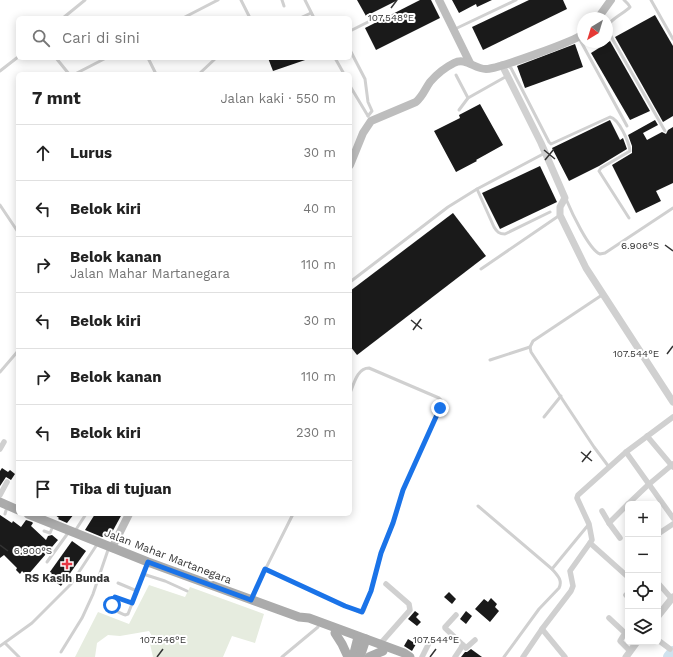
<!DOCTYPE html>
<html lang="id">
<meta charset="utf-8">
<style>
body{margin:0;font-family:"Work Sans",sans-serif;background:#f2f2f2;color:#222}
.controls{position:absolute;right:12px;bottom:12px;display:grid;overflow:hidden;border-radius:6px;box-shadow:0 2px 10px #0003}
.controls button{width:36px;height:36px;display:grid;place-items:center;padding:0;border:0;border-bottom:1px solid #e0e0e0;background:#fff;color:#222;font:20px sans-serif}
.compass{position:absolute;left:577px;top:12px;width:36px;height:36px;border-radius:50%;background:#fff;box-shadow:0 2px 10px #0003;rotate:218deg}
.stop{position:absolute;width:12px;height:12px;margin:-9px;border:3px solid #1a73e8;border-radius:50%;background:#fff}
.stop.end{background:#1a73e8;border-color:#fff;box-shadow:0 1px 4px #0008}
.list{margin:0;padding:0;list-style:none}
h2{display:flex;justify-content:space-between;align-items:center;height:52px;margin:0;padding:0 16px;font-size:17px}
h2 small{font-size:13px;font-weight:400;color:#767676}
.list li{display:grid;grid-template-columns:26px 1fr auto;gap:12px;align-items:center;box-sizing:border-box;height:56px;padding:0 16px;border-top:1px solid #e0e0e0}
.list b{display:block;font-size:15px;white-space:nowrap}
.list p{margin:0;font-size:13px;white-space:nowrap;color:#767676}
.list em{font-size:13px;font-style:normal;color:#767676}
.icon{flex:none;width:22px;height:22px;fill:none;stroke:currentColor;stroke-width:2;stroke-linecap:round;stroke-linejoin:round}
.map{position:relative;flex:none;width:673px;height:657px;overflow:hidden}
.search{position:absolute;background:#fff;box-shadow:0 2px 10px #0003;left:16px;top:16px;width:336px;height:44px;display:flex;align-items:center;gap:10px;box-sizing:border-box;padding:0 14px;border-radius:6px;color:#767676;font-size:15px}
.panel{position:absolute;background:#fff;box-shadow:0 2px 10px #0003;left:16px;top:72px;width:336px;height:444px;border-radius:6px}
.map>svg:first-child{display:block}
.green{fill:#e6ecdf}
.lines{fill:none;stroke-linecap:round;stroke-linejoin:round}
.river{stroke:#cfe2ee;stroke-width:12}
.building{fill:#1a1a1a}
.service{stroke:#d0d0d0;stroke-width:3}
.minor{stroke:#d0d0d0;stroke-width:5.5}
.tertiary{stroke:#d0d0d0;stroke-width:7}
.secondary{stroke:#bdbdbd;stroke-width:8}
.primary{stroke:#ababab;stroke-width:9}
.route{stroke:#1a73e8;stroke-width:5}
.ticks{fill:none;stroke:#333;stroke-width:1.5}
.poi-dot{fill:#e63946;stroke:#fff;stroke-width:1.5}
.labels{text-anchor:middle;stroke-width:4;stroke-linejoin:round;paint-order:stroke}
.street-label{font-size:11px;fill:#333;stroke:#fff}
.poi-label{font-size:11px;font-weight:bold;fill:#333;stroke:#fff}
.ticks-label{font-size:10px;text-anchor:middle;fill:#333;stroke:#fff;stroke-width:4;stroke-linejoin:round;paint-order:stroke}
</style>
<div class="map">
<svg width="673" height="657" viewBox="0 0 673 657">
<rect width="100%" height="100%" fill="#fff"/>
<path class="green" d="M149,585L185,597L190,587L264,614L255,643L232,636L223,657H153L150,644L152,636L149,631L120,636L108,635L97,643L95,657H75L98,612L129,624Z"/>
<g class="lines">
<path class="river" d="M669,657L673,652"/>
</g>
<g class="building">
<path d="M357,0H398L366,16Z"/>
<path d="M420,0H431L440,18L376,50L365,28Z"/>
<path d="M452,0H492L477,7L476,4L459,13Z"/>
<path d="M529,0H563L567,9L483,50L472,27Z"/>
<path d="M655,15L673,46V116L663,122L615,37Z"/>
<path d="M610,41L650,111L630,120L591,53Z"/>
<path d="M575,44L583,67L525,88L517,66Z"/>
<path d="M268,58H308V59L273,71Z"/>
<path d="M480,104L503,145L476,160L477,161L456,172L434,131L460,118L459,115Z"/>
<path d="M610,120L620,140L623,138L627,149L599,166L569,181L552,148Z"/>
<path d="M655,120L658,125L643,133L647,140L662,132L666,134L668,130L673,127V183L656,191L661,201L636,213L612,165L632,153V146L628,135Z"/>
<path d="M540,166L557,202L500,229L482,193Z"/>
<path d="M453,213L486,256L357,355L350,346V291Z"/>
<path d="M2,468L8,472L10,470L15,474L11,480L6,477L0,486V471Z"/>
<path d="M54,514H74L67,523L58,519L59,518Z"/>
<path d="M95,514H122L110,536L102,537L85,530Z"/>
<path d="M0,515L12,523L13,521L21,527L26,520L32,522L33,523L31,526L46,540L48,536L52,535L58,540L27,576L22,571L20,574L16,570L17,568L4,555L0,558Z"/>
<path d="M72,541L86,551L61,586L47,576Z"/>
<path d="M449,592L456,599L452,604L444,597Z"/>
<path d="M491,598L497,604L495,607L499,611L490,622L475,609L484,599L488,602Z"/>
<path d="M415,611L419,614L416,617L421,622L417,626L408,619Z"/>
<path d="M466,611L472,616L466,624L460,619Z"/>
<path d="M408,639L416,644L412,651L404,646Z"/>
<path d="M471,649L482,657H461L465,652H467Z"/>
</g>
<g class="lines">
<g class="service">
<path d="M241,0L250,18"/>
<path d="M282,0L284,6"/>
<path d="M305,0L314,18"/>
<path d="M624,0L628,4L630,7C625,13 608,20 608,27C608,31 611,36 613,40L665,131"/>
<path d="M651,0L673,39"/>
<path d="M63,18L85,0"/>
<path d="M183,18L218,0"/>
<path d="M300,18L311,13"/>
<path d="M455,29L516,0"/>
<path d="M350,31L378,17"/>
<path d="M579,38L627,126"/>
<path d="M350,50L365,79L368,102L372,111L368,116"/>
<path d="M56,58L69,74"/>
<path d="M148,58L156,74"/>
<path d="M335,58L344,74"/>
<path d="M506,65L511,68L549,142L551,144L610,117C619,119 629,142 630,151L601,168L599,171L629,218"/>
<path d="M0,71L18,57"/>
<path d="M75,74L106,58"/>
<path d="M199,74L216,58"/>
<path d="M456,75L468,98"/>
<path d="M350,86L368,116"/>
<path d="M459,110L468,98L507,76"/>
<path d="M477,189L494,227C497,232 499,234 505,234L550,212"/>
<path d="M566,199C571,211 589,250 600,254L605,253L673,208"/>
<path d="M0,205L18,232"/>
<path d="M481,269L560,215"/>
<path d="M350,282L448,207L477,189L545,153"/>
<path d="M602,295L533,341L530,347L531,352L594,447L609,467"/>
<path d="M490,360L530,347"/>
<path d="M0,372L18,351"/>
<path d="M544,417L561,396"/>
<path d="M478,506L552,569C557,575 563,580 559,588L539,609L504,657"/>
<path d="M5,514L7,507"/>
<path d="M44,531L50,533L53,526"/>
<path d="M75,531L86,514"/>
<path d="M47,562L68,533"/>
<path d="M265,569L361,613L364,611L371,591L381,553L393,523L403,490L440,408L442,401L439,398L369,368C357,368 354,384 350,393"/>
<path d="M552,569L589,524"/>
<path d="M143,574L165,581L187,591"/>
<path d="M118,583L137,591"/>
<path d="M251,598L293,514"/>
<path d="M132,603L115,597C106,608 116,611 125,615L128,614L148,563"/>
<path d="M5,643L19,657"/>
<path d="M0,646L32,623L71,584L98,543"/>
<path d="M61,652L82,618L93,594L109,547"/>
<path d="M282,657L318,627"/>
</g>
<g class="minor">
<path d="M647,436L673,467"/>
<path d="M0,449L4,442"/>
<path d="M626,452L673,518"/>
<path d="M0,495L7,482"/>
<path d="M628,504L648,485L673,464"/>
<path d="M602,511L609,523"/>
<path d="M658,534L673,524"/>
<path d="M620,538L609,523L628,504"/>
<path d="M590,543L628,577"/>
<path d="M658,583L672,599"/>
<path d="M626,595L628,597"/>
<path d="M456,615L445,627V628L466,648L475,640"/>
<path d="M609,618L625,633L620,641L630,651"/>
<path d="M542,629L565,657"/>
<path d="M658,640L670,649"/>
<path d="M380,644L410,610L409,604L386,584"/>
<path d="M422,657L431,639"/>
<path d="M455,657L463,645"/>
<path d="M523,657L542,629L571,591L573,586L570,571L592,540L589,524L577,498L578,495L626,452L673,417"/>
</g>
<g class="tertiary">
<path d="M502,65L541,143L565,198L560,207V215L586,268L673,402"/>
<path d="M658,616L673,597"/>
<path d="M626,657L637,642"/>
</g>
<g class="secondary">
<path d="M439,0L470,63"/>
<path d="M598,18L611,0"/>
<path d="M350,165L363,133L371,121L416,102C423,96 425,89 430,82C436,75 446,67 454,63C466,57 474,69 486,69C497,69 575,41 583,34"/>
<path d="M112,548L129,514"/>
</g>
<g class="primary">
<path d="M0,502L18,510"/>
<path d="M28,514L148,562L299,617L309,618L404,653L410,657"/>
<path d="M335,633L342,644L348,657"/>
<path d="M353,657L358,637"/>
<path d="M360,657L366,639"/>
<path d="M369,657L383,651"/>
</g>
</g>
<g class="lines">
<path class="route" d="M112,605V602L115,597L132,603L148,562L251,600L265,569L345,606L362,612L371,591L381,553L393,523L403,490L440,408"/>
</g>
<path class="ticks" d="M391,8L397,0M544,150L555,159M545,160L554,149M665,245L673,251M411,320L422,329M413,330L421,319M667,354L673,346M581,452L592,461M582,462L591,451M0,545L8,551M157,657L163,649M430,657L436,649"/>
<path class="poi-dot" d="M65 558h4v4h4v4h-4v4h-4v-4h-4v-4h4z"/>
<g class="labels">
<g class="street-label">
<text transform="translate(168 556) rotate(21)" y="4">Jalan Mahar Martanegara</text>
</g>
<g class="poi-label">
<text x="67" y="582">RS Kasih Bunda</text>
</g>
</g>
<g class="ticks-label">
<text x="391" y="21">107.548°E</text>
<text x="640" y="249">6.906°S</text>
<text x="636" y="357">107.544°E</text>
<text x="33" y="554">6.900°S</text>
<text x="163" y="643">107.546°E</text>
<text x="436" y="643">107.544°E</text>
</g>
</svg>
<div class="controls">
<button>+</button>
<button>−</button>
<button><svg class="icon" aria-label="locate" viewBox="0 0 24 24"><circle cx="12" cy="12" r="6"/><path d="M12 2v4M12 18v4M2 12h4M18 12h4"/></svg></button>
<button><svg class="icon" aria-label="layers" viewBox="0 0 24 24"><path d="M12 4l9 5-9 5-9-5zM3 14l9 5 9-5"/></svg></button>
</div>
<svg class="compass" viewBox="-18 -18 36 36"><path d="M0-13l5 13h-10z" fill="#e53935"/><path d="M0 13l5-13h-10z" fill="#767676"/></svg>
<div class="stop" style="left:112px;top:605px"></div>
<div class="stop end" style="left:440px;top:408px"></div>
<div class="search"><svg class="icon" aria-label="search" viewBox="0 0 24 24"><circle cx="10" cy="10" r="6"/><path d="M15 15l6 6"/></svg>Cari di sini</div>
<section class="panel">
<h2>7 mnt<small>Jalan kaki · 550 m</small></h2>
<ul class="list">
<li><svg class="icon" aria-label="ahead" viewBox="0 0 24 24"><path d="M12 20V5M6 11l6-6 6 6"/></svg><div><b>Lurus</b></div><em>30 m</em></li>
<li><svg class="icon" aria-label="left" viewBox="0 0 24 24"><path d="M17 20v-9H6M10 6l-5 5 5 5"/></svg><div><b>Belok kiri</b></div><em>40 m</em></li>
<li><svg class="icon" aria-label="right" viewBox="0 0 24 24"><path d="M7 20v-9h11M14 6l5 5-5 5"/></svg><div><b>Belok kanan</b><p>Jalan Mahar Martanegara</p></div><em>110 m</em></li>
<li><svg class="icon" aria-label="left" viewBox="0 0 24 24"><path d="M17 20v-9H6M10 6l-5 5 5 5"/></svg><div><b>Belok kiri</b></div><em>30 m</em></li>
<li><svg class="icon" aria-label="right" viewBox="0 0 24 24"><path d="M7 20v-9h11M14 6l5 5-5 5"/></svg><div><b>Belok kanan</b></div><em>110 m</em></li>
<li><svg class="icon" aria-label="left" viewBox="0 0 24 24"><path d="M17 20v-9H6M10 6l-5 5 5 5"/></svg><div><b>Belok kiri</b></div><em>230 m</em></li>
<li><svg class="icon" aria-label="arrive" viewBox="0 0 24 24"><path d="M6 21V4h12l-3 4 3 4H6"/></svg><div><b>Tiba di tujuan</b></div></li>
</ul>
</section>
</div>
